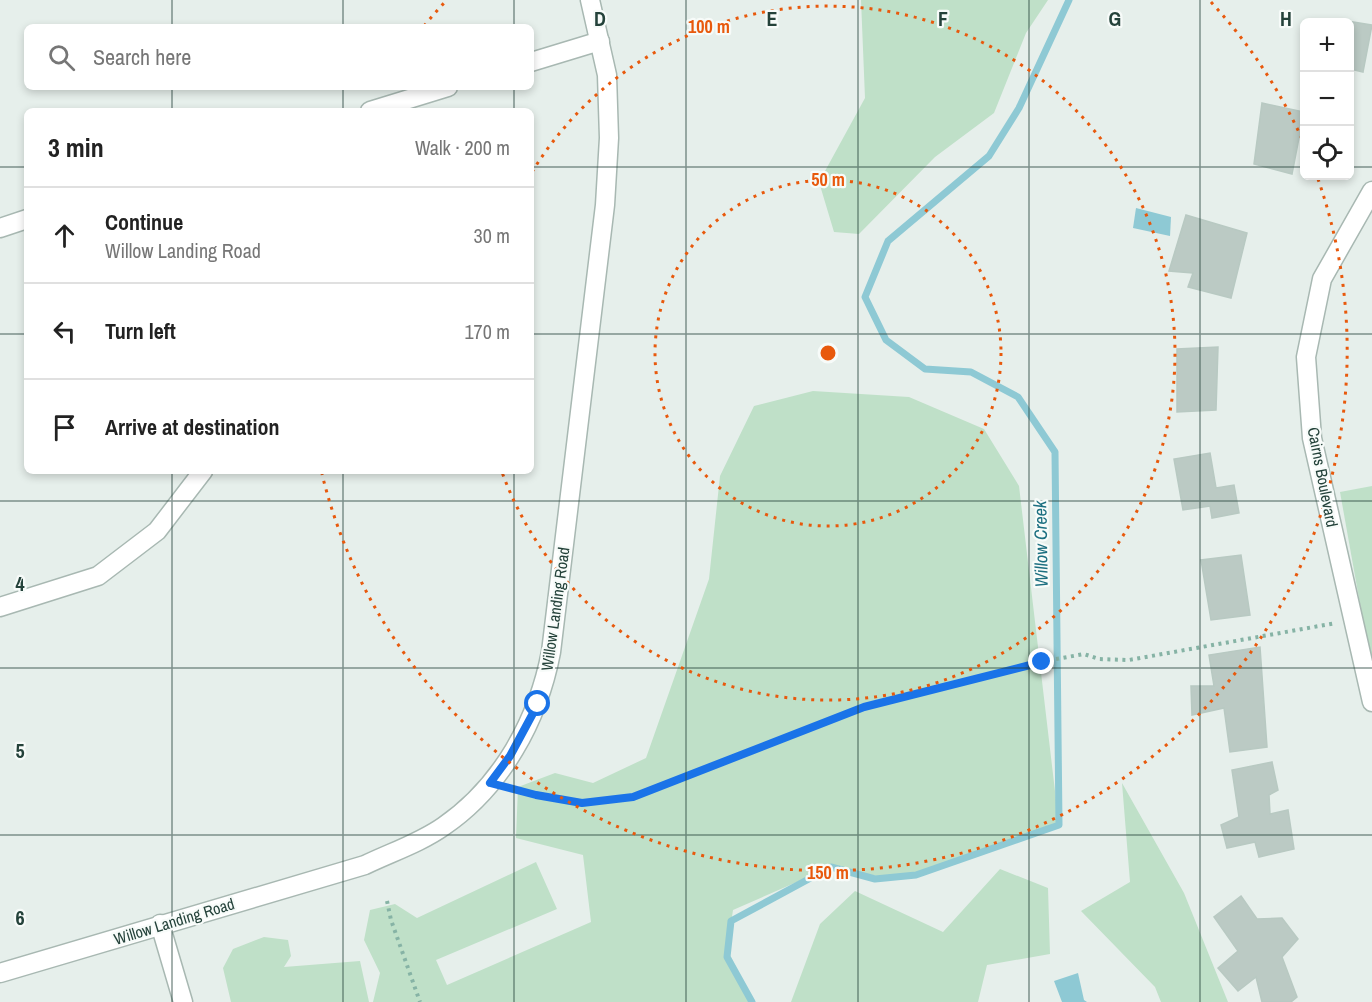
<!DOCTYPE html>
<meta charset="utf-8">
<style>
body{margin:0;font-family:"Archivo Narrow",sans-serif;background:#f6f6f6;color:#222}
.controls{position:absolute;right:18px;top:18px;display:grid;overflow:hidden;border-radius:9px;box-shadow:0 3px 9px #0003}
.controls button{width:54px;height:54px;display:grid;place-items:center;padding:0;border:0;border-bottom:2px solid #e0e0e0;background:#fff;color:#222;font:30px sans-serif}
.stop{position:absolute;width:18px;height:18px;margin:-14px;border:4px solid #1a73e8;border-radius:50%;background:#fff}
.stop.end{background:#1a73e8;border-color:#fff;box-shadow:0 2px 6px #0008}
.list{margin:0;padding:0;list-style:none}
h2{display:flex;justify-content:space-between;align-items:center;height:78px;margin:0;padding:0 24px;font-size:26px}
h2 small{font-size:20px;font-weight:400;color:#767676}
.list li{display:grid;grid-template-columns:39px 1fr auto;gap:18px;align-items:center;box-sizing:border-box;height:96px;padding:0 24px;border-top:2px solid #e0e0e0}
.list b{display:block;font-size:22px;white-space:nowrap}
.list p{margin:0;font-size:20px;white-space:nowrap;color:#767676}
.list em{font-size:20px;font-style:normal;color:#767676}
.icon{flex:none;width:33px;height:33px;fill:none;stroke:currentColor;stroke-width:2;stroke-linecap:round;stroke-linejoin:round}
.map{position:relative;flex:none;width:1372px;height:1002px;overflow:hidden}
.search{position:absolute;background:#fff;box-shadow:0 3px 9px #0003;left:24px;top:24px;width:510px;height:66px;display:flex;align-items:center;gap:15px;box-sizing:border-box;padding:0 21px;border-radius:9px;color:#767676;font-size:22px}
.panel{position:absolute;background:#fff;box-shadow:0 3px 9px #0003;left:24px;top:108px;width:510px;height:366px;border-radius:9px}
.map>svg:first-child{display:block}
.green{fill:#bfe0c8}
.water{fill:#8ec9d4}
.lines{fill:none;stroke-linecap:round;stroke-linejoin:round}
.stream{stroke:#8ec9d4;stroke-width:7}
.building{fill:#bbcac4;stroke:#b8c9c2;stroke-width:1.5}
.street-casing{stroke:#a8b8b2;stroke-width:21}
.path{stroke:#86b3a5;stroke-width:4;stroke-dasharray:3 4.5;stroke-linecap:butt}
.street{stroke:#fff;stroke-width:18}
.route{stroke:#1a73e8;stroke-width:8}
.grid{fill:none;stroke:#24423a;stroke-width:1.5;stroke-opacity:0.55}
.ring{fill:none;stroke:#e8590c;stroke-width:3;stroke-dasharray:3 6}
.labels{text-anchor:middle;stroke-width:4.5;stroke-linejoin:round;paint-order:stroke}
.street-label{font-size:16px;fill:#24423a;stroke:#f7fbf9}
.water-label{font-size:18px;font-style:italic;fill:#1c6f80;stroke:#f7fbf9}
.grid-label{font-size:20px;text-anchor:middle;font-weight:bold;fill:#24423a;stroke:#f7fbf9;stroke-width:4.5;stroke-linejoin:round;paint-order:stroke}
.centre{fill:#e8590c;stroke:#f7fbf9;stroke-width:3}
.ring-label{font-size:18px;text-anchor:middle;font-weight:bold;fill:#e8590c;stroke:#f7fbf9;stroke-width:4.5;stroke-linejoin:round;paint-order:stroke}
</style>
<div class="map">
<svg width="1372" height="1002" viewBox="0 0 1372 1002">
<rect width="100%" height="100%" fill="#e6efeb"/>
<g class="green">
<path d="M861,0H1048L1026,33L994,113L935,157L859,234L834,232L819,182L865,98Z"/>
<path d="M813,391L909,397L984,429L1019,486L1059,825L897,880L831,867L733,910L727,949L753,1002H373L380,973L364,940L370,910L395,904L417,918L536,862L557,909L436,960L447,985L591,922L583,855L516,838L518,787L555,773L593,783L646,758L709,579L720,476L754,406Z"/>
<path d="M1372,486V671L1340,492Z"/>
<path d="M1122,783L1184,893L1228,1002H1161L1155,987L1081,911L1130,882Z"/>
<path d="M1000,869L1048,888L1050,954L987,965L978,1002H791L820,924L855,891L943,932Z"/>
<path d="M264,937L288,940L291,956L284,967L360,961L369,1002H231L223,968L233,949Z"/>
</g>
<g class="water">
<path d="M1136,208L1171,217L1170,236L1133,228Z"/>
<path d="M1078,973L1084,1000L1087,1002H1062L1054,981Z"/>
</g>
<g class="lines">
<path class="stream" d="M752,1002L727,957L731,921L831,867L875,879L916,875L1059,825L1055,452L1018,397L971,372L925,369L886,340L865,297L888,241L989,156L1019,108L1069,0"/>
</g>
<g class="building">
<path d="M1341,20L1372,25L1363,72L1350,69V22H1341Z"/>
<path d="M1262,103L1304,112L1292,174L1254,164Z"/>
<path d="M1186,215L1247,233L1231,298L1188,287L1193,273L1169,271Z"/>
<path d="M1218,347L1216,410L1177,412V349Z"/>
<path d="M1210,453L1216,488L1234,485L1239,513L1212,518L1210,506L1183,510L1174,459Z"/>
<path d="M1241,555L1250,615L1211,620L1201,560Z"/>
<path d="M1260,647L1267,747L1230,752L1224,708L1192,715L1191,686H1214L1209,655Z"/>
<path d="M1272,762L1278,790L1269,795L1270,814L1288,810L1294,849L1259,857L1255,842L1227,848L1221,825L1239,817L1232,770Z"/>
<path d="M1241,896L1257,919L1282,918L1298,939L1282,957L1297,997L1291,1002H1262L1256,977L1238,991L1218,968L1238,951L1214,917Z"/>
</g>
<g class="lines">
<g class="street-casing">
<g id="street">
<path d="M531,62L600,41"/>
<path d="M370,111L448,87"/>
<path d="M1372,191L1322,279L1306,357L1312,438L1372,702"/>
<path d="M0,228L27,219"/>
<path d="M0,607L98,576L157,531L203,471"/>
<path d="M160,924L183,1002"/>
<path d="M0,973L365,865C392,852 420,843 444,826C502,786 538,720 551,652L605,205L609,138L607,75L590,0"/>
</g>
</g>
<g class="path">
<path d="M511,788L582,803L633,797L864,707L976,680L1029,664L1084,654L1099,659L1129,660L1336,623"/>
<path d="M387,901L391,920L420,1002"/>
</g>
<use href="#street" class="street"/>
</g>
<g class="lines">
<path class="route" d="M538,704L510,756L490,783L536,795L582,803L633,797L864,707L1042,662"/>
</g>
<path class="grid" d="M172,0V27M343,0V27M514,0V27M686,0V1002M858,0V1002M1029,0V1002M1200,0V1002M172,87V111M343,87V111M514,87V111M0,167H27M531,167H1304M1350,167H1372M0,334H27M531,334H1372M172,471V1002M343,471V1002M514,471V1002M0,501H1372M0,668H1372M0,835H1372"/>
<g class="ring">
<circle cx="828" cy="353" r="173"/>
<path d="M532 172A347 347 0 1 1 502 472"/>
<path d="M424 26A520 520 0 0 1 445 2M1211 2A520 520 0 0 1 1303 141M1318 179A520 520 0 1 1 322 474"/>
</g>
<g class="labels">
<g class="street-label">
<text transform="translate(1323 477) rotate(79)" y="6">Cairns Boulevard</text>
<text transform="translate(555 609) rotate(-82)" y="6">Willow Landing Road</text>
<text transform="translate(174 921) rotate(-17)" y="6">Willow Landing Road</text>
</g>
<g class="water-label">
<text transform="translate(1041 544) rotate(-91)" y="6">Willow Creek</text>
</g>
</g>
<g class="grid-label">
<text x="600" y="26">D</text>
<text x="772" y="26">E</text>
<text x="943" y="26">F</text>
<text x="1115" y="26">G</text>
<text x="1286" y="26">H</text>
<text x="20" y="591">4</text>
<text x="20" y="758">5</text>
<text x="20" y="925">6</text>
</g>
<circle cx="828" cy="353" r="9" class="centre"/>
<g class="ring-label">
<text x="709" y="33">100 m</text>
<text x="828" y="186">50 m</text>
<text x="828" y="879">150 m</text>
</g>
</svg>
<div class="controls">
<button>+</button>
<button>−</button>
<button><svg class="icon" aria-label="locate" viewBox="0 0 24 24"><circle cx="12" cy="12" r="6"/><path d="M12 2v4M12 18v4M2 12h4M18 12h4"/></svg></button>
</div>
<div class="stop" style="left:538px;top:704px"></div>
<div class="stop end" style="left:1042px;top:662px"></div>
<div class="search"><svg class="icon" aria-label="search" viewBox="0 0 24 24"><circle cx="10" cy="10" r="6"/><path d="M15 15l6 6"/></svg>Search here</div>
<section class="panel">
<h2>3 min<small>Walk · 200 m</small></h2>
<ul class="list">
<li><svg class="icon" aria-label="ahead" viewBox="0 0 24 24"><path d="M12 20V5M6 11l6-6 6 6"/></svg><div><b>Continue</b><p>Willow Landing Road</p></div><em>30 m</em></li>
<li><svg class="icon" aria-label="left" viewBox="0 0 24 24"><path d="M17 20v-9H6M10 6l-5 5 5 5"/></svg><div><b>Turn left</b></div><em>170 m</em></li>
<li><svg class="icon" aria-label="arrive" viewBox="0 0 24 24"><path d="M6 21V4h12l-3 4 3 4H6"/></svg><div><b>Arrive at destination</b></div></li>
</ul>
</section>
</div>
